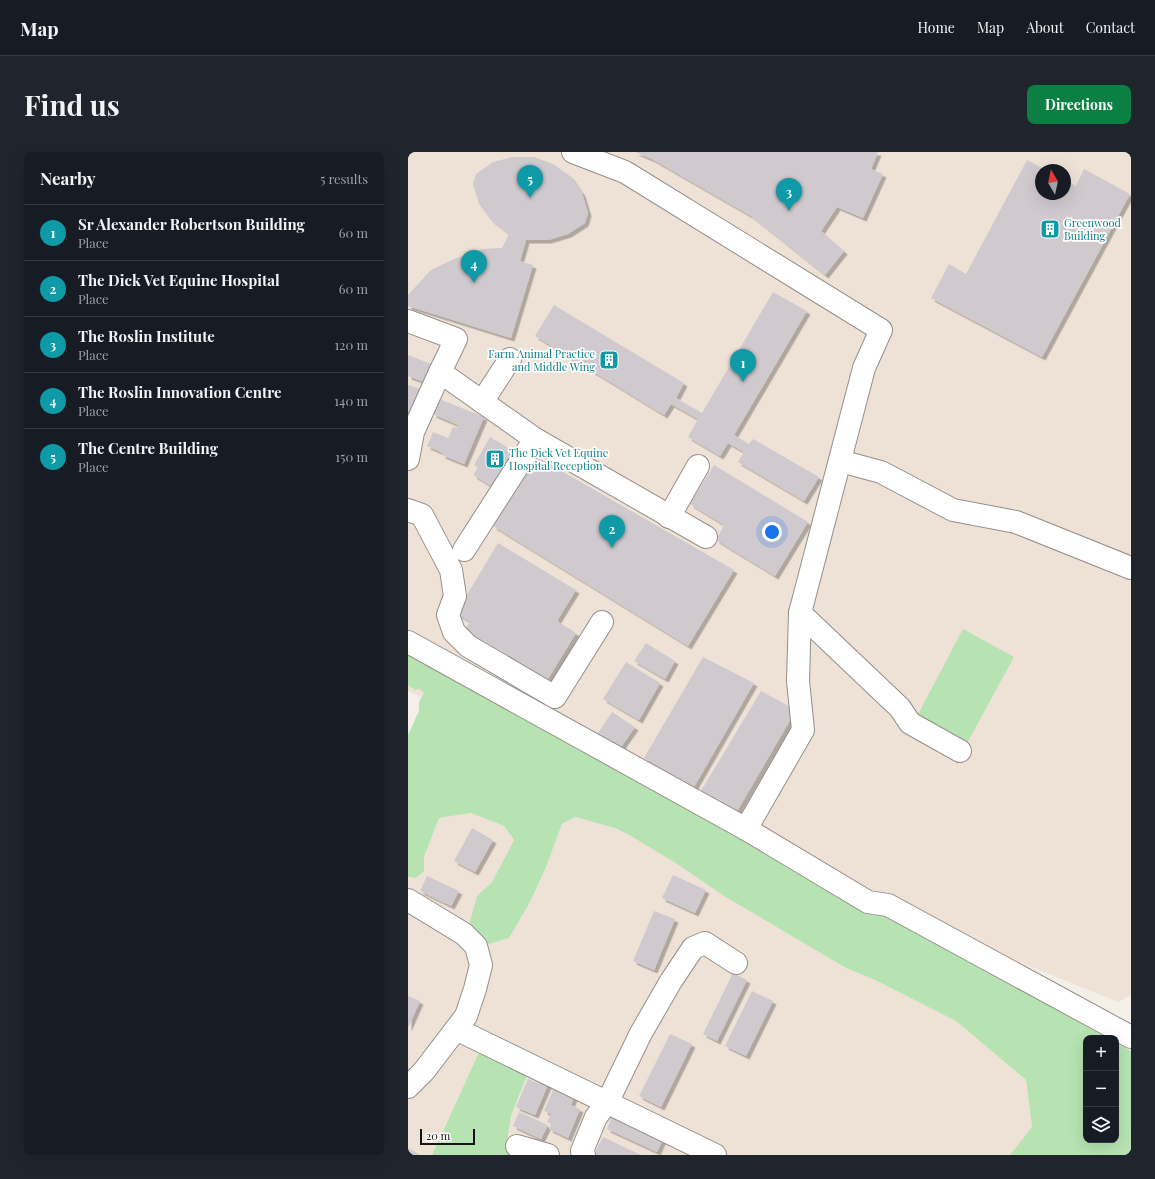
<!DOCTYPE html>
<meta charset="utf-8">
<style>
body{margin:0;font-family:"Playfair Display",serif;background:#20242c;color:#f1f3f6}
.controls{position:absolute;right:12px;bottom:12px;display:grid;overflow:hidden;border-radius:8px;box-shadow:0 4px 16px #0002}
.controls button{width:36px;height:36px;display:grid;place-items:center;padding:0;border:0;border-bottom:1px solid #363941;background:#171b24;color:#f1f3f6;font:20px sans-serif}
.compass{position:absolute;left:627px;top:12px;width:36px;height:36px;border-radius:50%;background:#171b24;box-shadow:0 4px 16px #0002;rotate:351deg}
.scale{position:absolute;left:12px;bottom:10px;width:55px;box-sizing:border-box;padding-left:4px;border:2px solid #171513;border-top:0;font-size:11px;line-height:14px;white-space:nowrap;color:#171513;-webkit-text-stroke:3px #fffdfa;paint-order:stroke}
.you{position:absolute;left:364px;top:380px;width:14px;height:14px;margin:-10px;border:3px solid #fff;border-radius:50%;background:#1a73e8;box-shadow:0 0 0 6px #1a73e833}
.badge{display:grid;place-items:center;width:26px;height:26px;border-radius:50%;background:#0b8043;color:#fff;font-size:13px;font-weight:700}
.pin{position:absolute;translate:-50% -33px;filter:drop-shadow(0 1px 2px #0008)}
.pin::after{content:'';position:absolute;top:21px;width:14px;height:12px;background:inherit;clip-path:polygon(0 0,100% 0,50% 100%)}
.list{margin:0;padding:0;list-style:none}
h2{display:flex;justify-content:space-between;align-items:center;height:52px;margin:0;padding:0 16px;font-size:17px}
h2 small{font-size:13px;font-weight:400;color:#9ea1a6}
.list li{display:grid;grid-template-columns:26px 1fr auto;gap:12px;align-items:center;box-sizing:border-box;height:56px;padding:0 16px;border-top:1px solid #363941}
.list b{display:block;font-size:15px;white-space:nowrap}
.list p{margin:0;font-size:13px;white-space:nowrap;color:#9ea1a6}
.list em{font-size:13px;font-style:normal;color:#9ea1a6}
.icon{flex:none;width:22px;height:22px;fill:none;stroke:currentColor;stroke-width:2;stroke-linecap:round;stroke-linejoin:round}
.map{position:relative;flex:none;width:723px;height:1003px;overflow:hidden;border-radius:8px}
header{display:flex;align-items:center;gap:24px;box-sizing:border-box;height:56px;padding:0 20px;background:#171b24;border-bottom:1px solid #363941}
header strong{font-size:19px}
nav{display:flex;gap:22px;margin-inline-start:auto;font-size:14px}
.intro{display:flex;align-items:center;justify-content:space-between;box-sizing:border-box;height:96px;padding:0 24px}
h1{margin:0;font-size:28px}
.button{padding:10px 18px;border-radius:8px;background:#0b8043;color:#fff;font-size:14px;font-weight:700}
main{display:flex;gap:24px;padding:0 24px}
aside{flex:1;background:#171b24;border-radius:8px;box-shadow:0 4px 16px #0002}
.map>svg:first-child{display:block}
.built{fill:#eee2d7;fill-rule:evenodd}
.green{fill:#b7e3b2}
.building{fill:#d0cacf;filter:url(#shadow)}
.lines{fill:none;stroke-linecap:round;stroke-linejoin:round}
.minor-casing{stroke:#958f8a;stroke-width:24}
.minor{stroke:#fff;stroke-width:22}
.labels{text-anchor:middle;stroke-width:3.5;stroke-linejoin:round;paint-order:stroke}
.culture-label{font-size:11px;fill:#0d838f;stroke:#fffdfa;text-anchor:start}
</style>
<header>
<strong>Map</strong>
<nav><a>Home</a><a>Map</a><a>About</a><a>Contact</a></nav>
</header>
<div class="intro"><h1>Find us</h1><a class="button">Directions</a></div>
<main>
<aside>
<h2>Nearby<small>5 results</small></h2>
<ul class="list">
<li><span class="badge" style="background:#0f9aa8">1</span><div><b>Sr Alexander Robertson Building</b><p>Place</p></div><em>60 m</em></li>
<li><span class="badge" style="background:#0f9aa8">2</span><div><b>The Dick Vet Equine Hospital</b><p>Place</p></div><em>60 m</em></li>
<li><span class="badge" style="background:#0f9aa8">3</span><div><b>The Roslin Institute</b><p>Place</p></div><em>120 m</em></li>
<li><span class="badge" style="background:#0f9aa8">4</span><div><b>The Roslin Innovation Centre</b><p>Place</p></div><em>140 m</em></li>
<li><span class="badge" style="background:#0f9aa8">5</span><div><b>The Centre Building</b><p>Place</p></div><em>150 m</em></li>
</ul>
</aside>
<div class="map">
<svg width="723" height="1003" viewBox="0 0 723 1003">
<defs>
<filter id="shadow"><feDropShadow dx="3.5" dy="3.5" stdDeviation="0" flood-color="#0004"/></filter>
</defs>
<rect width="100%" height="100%" fill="#f4efe9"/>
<g class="built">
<path d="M0,0H723V843L710,850L439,740L0,539ZM633,18H657V42H633Z"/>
<path d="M63,661L96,674L106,688L84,730L69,744L77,793L101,786L122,750L138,715L154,672L167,665L207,676L245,696L266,710L316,744L438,816L467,828L548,869L618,928L624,975L602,1003H112L100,988L103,964L119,923L73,896L24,1003H0V725L8,726L16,719V705L31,666Z"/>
</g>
<g class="green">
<path d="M555,477L606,505L557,595L507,568Z"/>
<path d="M0,501L46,529L106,562L139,573L457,758L495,771L699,886H678V988H708V891L723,899V1003H602L624,975L618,928L548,869L467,828L438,816L316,744L266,710L223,684L207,676L167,665L154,672L138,715L122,750L101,786L77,793L61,773L69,744L84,730L106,688L96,674L63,661L31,666L16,705V719L8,726L0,725V583L11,559V550L16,541L12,537L7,538L0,533Z"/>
<path d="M73,896L119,923L103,964L98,996L112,1003H24Z"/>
</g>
<g class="building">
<path d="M227,0H470L463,17L475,22L455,66L429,55L413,79L436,99L417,123L343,64L244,7Z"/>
<path d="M105,5H126L145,12L162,24L174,41L180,61L177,71L160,82L140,88H118L112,109L125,113L103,186L0,154V143L23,118L46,107L74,97L94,96L101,82L83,68L71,52L65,32L68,22L85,10Z"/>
<path d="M619,8L638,18H633V42H657V28L668,34L676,17L722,42L634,205L523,146L541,112L558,122Z"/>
<path d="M365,140L399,159L326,283L341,292L345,287L411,325L396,349L330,310L336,300L320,291L312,304L280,285L290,267L263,252L256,263L127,184L146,153L276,231L268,246L294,261Z"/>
<path d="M0,203L26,213L19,231L0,224Z"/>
<path d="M0,233L15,238L0,276Z"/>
<path d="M31,247L76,265L56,312L34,303L35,301L19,294L25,280L40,286L45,275L49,276L50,273L25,262Z"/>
<path d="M82,285L109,301L92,329L87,327L83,334L65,323L70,316L66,313Z"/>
<path d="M129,305L326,418L280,494L85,374Z"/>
<path d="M306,313L400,370L367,424L308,388L316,373L282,352Z"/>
<path d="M90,391L168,438L149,469L168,481L137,532L77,496L79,492L56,479L62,470L48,461Z"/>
<path d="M238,491L267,509L257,527L226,509Z"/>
<path d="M295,505L346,531L286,635L236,606Z"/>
<path d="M218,510L252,531L231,568L195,547Z"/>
<path d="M353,539L388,558L328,661L293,639Z"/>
<path d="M204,560L227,575L213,595L190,581Z"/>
<path d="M64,676L85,688L67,720L46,709Z"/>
<path d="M265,723L298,738L287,761L254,746Z"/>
<path d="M19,724L51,739L43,754L12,739Z"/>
<path d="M246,759L267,767L246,818L225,809Z"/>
<path d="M325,821L339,828L309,889L295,882Z"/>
<path d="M344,839L365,849L338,904L317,894Z"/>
<path d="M0,844L12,849L0,876Z"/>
<path d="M262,882L284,892L253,955L231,944Z"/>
<path d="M135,925L142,928L127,963L108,955L120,927L132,932Z"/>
<path d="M146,936L166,945L163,953L172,957L160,986L141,977L144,972L139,970L143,962L136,959Z"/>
<path d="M111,960L140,973L133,987L105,974Z"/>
<path d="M205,962L256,985L249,1000L199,977Z"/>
<path d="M195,985L233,1003H186Z"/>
<path d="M0,996L11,1002V1003H0Z"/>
</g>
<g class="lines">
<g class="minor-casing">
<g id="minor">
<path d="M165,0L217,20L473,178L456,216L392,461L390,529L395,578L338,677"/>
<path d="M0,169L48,187L32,220"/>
<path d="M74,250L102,207"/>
<path d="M0,307L5,280L32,220L127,287L298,385"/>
<path d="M432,309L473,320L545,358L608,370L723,416"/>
<path d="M0,358L14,363L43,418L47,444L40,463L46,480L60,494L147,545L194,470"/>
<path d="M261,365L290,314"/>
<path d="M56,398L127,287"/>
<path d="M392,461L492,556L502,571L552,599"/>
<path d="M0,490L338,677L460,750L480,753L723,885"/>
<path d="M0,748L56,782L68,794L73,813L67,837L58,864L16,919L0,935"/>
<path d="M48,877L307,1003"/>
<path d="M109,994L140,1003"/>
<path d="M176,1003L174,999L188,965L199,951L233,881L263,829L285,796L297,791L328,811"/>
</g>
</g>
<use href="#minor" class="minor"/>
</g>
<defs>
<g id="building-square" transform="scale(1)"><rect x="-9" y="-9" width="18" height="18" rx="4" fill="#0f9aa8" stroke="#fffdfa"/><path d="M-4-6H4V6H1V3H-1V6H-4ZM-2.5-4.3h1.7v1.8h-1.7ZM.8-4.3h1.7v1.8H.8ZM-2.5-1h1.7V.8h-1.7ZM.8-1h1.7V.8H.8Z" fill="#fff"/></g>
</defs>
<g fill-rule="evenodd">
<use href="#building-square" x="642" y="77"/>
<use href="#building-square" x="201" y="208"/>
<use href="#building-square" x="87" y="307"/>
</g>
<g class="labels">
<g class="culture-label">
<text x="656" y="75">Greenwood<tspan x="656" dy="13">Building</tspan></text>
<text x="187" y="206" text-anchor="end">Farm Animal Practice<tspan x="187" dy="13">and Middle Wing</tspan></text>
<text x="101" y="305">The Dick Vet Equine<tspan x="101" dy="13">Hospital Reception</tspan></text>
</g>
</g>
</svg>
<div class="controls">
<button>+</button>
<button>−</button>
<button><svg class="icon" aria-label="layers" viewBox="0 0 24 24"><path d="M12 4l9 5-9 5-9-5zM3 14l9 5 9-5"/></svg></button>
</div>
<svg class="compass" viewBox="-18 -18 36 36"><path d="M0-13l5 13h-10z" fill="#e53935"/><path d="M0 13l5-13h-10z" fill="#9ea1a6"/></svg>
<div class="scale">20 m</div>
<div class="you"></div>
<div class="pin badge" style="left:335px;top:230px;background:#0f9aa8">1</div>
<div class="pin badge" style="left:204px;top:396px;background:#0f9aa8">2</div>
<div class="pin badge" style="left:381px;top:59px;background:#0f9aa8">3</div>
<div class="pin badge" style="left:66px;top:131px;background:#0f9aa8">4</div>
<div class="pin badge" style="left:122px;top:46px;background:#0f9aa8">5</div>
</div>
</main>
